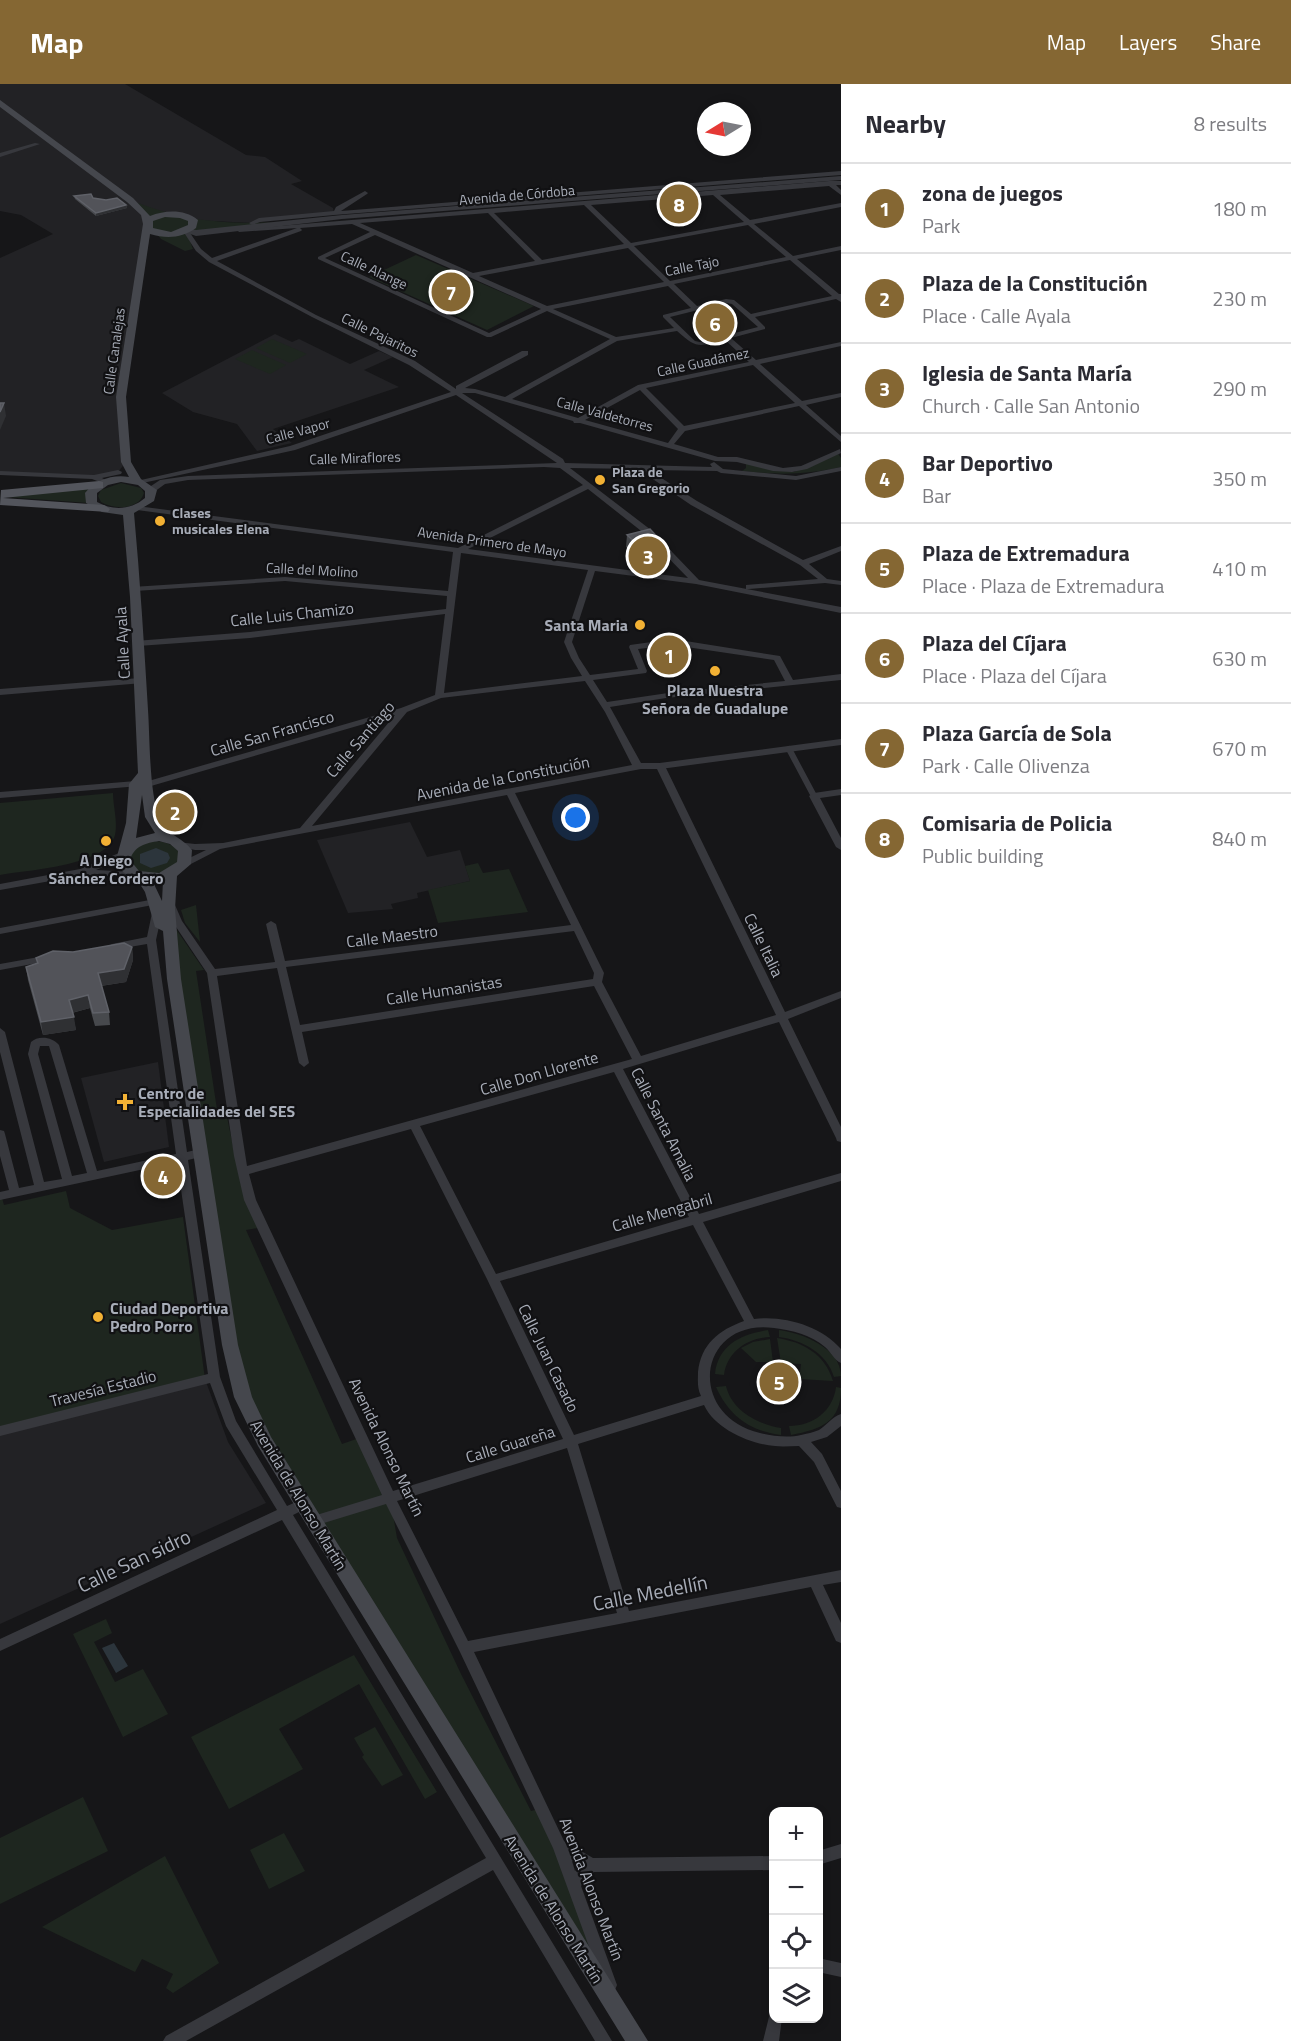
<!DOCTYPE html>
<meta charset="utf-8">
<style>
body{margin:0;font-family:"Titillium Web",sans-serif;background:#f2f2f3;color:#2b2b33}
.controls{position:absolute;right:18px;bottom:18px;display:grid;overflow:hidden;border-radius:12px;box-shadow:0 3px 9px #0003}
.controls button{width:54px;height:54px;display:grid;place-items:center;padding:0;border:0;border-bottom:2px solid #e1e1e2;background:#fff;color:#2b2b33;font:30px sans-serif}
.compass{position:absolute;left:697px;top:18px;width:54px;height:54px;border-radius:50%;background:#fff;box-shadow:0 3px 9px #0003;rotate:260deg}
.you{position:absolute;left:576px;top:734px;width:21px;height:21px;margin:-15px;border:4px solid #fff;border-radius:50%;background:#1a73e8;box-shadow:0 0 0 9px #1a73e833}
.badge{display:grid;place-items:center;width:39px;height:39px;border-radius:50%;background:#856733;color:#fff;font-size:20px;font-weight:700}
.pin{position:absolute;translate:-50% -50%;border:3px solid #fff;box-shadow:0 2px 6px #0006}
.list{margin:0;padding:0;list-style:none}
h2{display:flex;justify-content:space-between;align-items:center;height:78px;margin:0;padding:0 24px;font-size:26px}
h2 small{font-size:20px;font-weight:400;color:#7c7c81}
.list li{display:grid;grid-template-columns:39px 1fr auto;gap:18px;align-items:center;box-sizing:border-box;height:90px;padding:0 24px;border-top:2px solid #e1e1e2}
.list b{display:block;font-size:22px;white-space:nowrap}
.list p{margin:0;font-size:20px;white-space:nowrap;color:#7c7c81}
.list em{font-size:20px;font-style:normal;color:#7c7c81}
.icon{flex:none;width:33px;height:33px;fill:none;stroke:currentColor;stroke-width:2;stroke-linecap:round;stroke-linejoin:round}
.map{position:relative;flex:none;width:841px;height:1957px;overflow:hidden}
header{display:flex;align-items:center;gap:36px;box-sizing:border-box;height:84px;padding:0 30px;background:#856733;color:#fff}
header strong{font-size:28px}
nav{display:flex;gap:33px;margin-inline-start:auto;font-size:21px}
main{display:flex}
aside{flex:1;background:#fff}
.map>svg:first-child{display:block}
.built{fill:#222225}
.green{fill:#1e261f}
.water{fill:#2c353c}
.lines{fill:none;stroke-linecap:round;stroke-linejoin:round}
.pedestrian{stroke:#37383d;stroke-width:6}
.minor{fill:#37383d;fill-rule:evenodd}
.tertiary{fill:#37383d;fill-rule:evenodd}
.secondary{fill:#45474d;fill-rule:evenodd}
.primary{fill:#53555c;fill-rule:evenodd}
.wall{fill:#47494d}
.shaded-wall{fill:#2f3033}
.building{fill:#525359;stroke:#5f6168;stroke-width:1.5}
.poi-dot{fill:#f2b134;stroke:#111113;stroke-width:2}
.labels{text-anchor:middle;stroke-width:4.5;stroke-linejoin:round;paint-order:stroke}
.far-street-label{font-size:14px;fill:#a8adb8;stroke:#111113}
.far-poi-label{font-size:14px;font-weight:bold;fill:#a8adb8;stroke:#111113;text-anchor:start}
.street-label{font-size:16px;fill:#a8adb8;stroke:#111113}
.poi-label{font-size:16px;font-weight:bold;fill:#a8adb8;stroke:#111113}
.near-street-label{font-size:20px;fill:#a8adb8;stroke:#111113}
</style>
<header>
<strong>Map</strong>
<nav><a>Map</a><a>Layers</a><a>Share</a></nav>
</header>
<main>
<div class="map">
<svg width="841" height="1957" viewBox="0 0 841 1957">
<rect width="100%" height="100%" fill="#161618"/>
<g class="built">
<path d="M0,0H125L246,71L265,73L302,97L291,100L333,124L334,129L259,136L252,139L153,134L122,307L126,378L118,388L93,393L0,389V174L53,150L21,131L0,127Z"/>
<path d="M275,250L292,258L299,255L350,280L379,267L393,273L364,286L399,303L273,345L292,359L257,367L237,340L193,328L162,309Z"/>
<path d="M410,738L427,773L460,766L470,797L417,809L418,814L391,820L393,825L348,829L317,756Z"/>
<path d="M158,978L169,1063L104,1078L81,994Z"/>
<path d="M205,1295L228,1358L266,1419L0,1540V1347Z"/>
</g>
<g class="green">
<path d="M130,116C190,139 224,140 286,138L195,149L188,152L193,165L185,167L161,155Z"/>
<path d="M416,171L534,222L487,246L369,193Z"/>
<path d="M272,255L307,270L290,279L256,264Z"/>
<path d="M252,266L286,281L270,290L235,275Z"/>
<path d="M837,368L841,374V383C804,391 779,391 742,387L746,384V379L794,388Z"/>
<path d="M121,399L141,404L144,409C139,426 114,426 101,418L98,412L101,406Z"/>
<path d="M93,403L89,419L6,413Z"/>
<path d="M113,709C113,722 118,738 115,751C107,782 27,786 0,791V719Z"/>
<path d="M153,757C164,757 174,760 180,770L176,782L154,791L132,786L128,772L137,762Z"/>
<path d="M478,779L483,789L509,785L528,828L438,839L428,806L470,797L465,782Z"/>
<path d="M196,821L200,858L185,839L181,826Z"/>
<path d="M176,845L204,886L196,887L218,1032L227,1033L241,1101L258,1144L246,1146L342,1360L362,1353L390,1413L397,1454L461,1590L531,1727L539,1725L621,1932L243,1313L174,895Z"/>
<path d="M0,1107L4,1121L66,1107L70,1124L112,1146L183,1133L205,1295L0,1347Z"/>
<path d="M768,1246L770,1253C747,1254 727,1268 724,1291L715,1290C718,1261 741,1250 768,1246Z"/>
<path d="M779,1246C802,1249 841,1264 841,1292L834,1293C827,1269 802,1256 779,1253Z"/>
<path d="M777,1254C803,1258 825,1270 833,1297L799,1295L801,1280L781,1279Z"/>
<path d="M770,1255L773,1278H756L741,1264L753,1258Z"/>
<path d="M726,1302C732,1327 758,1340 781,1344V1351C750,1347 729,1332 716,1303Z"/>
<path d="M836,1303L841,1304C841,1338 822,1345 791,1351L789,1342C813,1342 833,1327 836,1303Z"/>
<path d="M106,1535L112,1549L94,1558L115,1598L143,1585L168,1630L123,1653L73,1550Z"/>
<path d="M354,1571L437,1708L425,1715L359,1600L279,1645L303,1685L229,1725L191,1653Z"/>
<path d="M375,1643L403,1691L382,1702L362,1673L364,1671L354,1654Z"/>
<path d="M83,1713L108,1767L0,1820V1754Z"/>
<path d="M284,1749L305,1787L269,1805L250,1766Z"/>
<path d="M165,1772L219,1879L173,1909L166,1904L173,1890L142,1875L135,1888L42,1843Z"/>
</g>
<g class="water">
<path d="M156,764L168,769L170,774L167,779L151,784L140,779V770Z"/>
<path d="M114,1559L128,1582L116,1589L102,1564Z"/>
</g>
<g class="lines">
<g class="pedestrian">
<path d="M789,665L814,712"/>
<path d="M660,682L841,658"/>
</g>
<g class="minor">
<path d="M35,59L40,60L0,73V69Z"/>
<path d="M841,87V91L334,131L260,138L252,141L249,139L259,134L334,127L336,123L365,107L368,109L367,110L341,127Z"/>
<path d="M829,97H841V101H836L841,106V111L829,102L720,111L750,136L841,119V123L754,140L793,172L841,162V166L797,175L839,210H841V218L836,215L755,233L765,243V245L731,254L756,276L841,258V262L760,280L802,317L841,309V313L806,321L841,352V358L799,322L685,347L674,360L718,373H737L783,384L801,382L840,365L841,369L807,385L792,388L773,387L737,378L715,377L580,339H574L573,337L475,309H462L563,375L565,379L712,383L710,380L714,378L723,385L796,392L841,383V387L796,396L721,389L717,387L649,386L697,417L803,476L841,462V467L809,480L827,495L841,497V501L825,499L749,505H746V501L818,495L800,481L691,421L638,385L570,384L651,446L699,496L841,523V529L696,500L595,487L572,558L579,574L590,591L638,585L629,563L630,561L673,555L780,572L793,596L841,590V596L666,614L610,623L641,679H660L665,682L785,928L841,907V914L788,935L841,1043V1058L837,1057L836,1054L779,938L623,985L699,1130L841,1089V1097L703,1138L754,1235C784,1231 821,1242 841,1265V1279C834,1276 831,1268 825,1263C811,1251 792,1246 774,1244C698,1234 685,1331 760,1349C773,1352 788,1354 801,1351C806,1350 814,1348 819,1346C827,1341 832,1333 841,1330V1342L827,1353L811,1358L822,1370L841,1407V1424L837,1423L814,1378L799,1362C791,1362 783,1363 775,1362C750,1360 715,1345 704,1321L578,1360L629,1527L841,1486V1498L823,1501L841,1539V1559L836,1557L811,1503L474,1568L564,1757L593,1774L774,1772V1786L594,1788L581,1802L617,1901L615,1906L610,1908L605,1906L603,1901L553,1764L460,1568L386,1420L314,1442L310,1441L308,1437L310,1433L382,1411L244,1116L234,1072L207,889L172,837L167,823L169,821H175L182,837L215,885L275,878L266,840L271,837L276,840L285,877L571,841L507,711L220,765L187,782H181L179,780L181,778L206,766H195L177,762L175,760L177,758L195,760L223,759L300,744L395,631L151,702L148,703L143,700L145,698L401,624L435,611L445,530L250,554L138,562L135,561V557L250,548L446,525L447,512L285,497L135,507H132V503L285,493L448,507L453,468L137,426L133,424L137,422L458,464L583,401L560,384L544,383L188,396L165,400L154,408H148V404L160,396L188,392L557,379L456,311L295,366L138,400L137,398L141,396L290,362L451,308L409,281L312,233L209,178L196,167L183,147L184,146H188L201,165L212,174L297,144L239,148L238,147L241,145ZM713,111L744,138L631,159L591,121ZM584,121L624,160L542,176L494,129ZM488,129L535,177L473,189L360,139ZM352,140L370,148L318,173V175L487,253H491L547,227L610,255L505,313L475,305L465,304L528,271V267H522L456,302V305L415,277L316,231L217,177L301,147L302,146L300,144ZM748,141L786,173L670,197L634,162ZM375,151L541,225L489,249L325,174ZM628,164L664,198L547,222L479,192ZM790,176L832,212L751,230L734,216L726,215L697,222L674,200ZM668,202L691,224L663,231V233L674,244L616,253L553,225ZM726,219L732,220L758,243L700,258L695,257L670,233ZM677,247C698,266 699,262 725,256L749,278L638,301L578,334L512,315L617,257ZM753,281L795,319L684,342L646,304ZM640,306L678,345L668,359L585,336ZM588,405L645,450L688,494L468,465ZM461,469L588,486L564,558L571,574L582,592L444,609ZM673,561L774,576L785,597L668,609L607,618L593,596L646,589L647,587L638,565ZM585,597L605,628L632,681L312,742L407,628L441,614ZM657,685L776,931L641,972L602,898L604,889L515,709L641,685ZM574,847L594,889L593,895L300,941L286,883ZM277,884L299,979L304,983L309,979L302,948L594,902L632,975L247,1082L217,892ZM614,988L689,1133L496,1190L420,1042ZM411,1045L487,1195L563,1355L393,1407L256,1116L249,1090ZM693,1141L744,1237C719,1246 701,1260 698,1288C698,1298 697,1303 701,1312L574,1351L500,1197ZM567,1364L617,1529L468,1557L397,1417ZM572,1777L580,1782L575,1787Z"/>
<path d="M118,386L122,388L121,390L102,394L109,398L105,400L92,395L0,391V387L94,391Z"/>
<path d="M140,594L144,597L143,599L0,611V605Z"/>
<path d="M136,697L141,700L139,702L0,714V708Z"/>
<path d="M841,705V711L820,714L841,754V766L836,763L809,712L814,709Z"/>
<path d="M124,767L129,770L127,772L96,786L136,788L139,789L141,791L139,793L84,791L0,806V800L80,785Z"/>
<path d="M155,815L160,818L158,820L0,850V844Z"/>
<path d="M157,826L162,829L156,856L187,1068L200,1065L204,1066L205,1069L204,1072L188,1076L220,1293L236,1337L287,1422L303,1415L307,1416L309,1420L307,1424L293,1431L612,1957H595L493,1786L186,1957H163L166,1952L486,1774L282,1436L0,1567V1555L277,1426L226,1342L210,1299L0,1352V1342L208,1290L177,1078L0,1116V1108L9,1106L0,1072V1046L4,1047L5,1050L19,1104L34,1101L0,968V944L5,948L44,1098L62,1095L28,970L31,958C38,951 53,953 59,961L97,1087L176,1070L147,860L112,866L107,863L112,860L147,853L152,829ZM40,962H49L87,1089L72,1092L38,970Z"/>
<path d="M50,871L55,874L54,876L0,886V880Z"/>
<path d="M841,1760V1774L818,1781V1767Z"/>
<path d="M818,1874L841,1879V1893L818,1888Z"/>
<path d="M774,1927V1934H782L779,1957H763L770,1929Z"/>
</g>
<path class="tertiary" d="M841,92V96L342,135L196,152L182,147L186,144L196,146L342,131Z"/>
<path class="secondary" d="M0,16L133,114L150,132C166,126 184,125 198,136L196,144C182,154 167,155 150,150L126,313L131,378L141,395L157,406L154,417L134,429C140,494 144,560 148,626C150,654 149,711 160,735C167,751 182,753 192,766L191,780L177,792L175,825L181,895L238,1261L252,1313L271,1353L648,1957H625L258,1362L234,1313L222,1261L167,895L163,847L155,843L145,808L138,797L123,788L116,776L126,739L129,700L138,689L130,513L123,431L102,428L86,419L85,409C95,396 113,390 129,393L121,378L116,313L143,140L141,131L127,118L0,23ZM165,133L180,134L188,137V141L171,148L153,144V137ZM121,398L138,401L145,407V414C131,426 113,427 97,418V409L108,401ZM142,711L145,733L155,749L136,754ZM159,757L170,760L178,767L177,778L159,789L139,787L130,776C134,762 146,759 159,757ZM163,797L162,817L153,798Z"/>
<path class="primary" d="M99,397L103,398V404L3,414L104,421L110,425L108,428L0,421L1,406Z"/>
</g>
<g class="wall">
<path d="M74,112L93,114L126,121L127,124L96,132L75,115Z"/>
<path d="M627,451L669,480L649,485L626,463Z"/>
<path d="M132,863L133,876L126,898L101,902L109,928L110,941L95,942L90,924L72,929L76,946L43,951L28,896L26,883L37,880L36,874L73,868Z"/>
</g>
<g class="shaded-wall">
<path d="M126,121L127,124L96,132V129Z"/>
<path d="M4,319L6,332L0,346V328Z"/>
<path d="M670,467L669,480L649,485L650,472Z"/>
<path d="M132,863L133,876L126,898L100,902L98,889Z"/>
<path d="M88,911L90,924L71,929L69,916Z"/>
<path d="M74,933L76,946L43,951L41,938Z"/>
</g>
<g class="building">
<path d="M91,110L93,114L106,116L117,114L126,121L96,129L74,112Z"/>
<path d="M0,319H4L0,328Z"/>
<path d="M650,445L670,467L650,472L627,451Z"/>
<path d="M124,859L132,863L124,885L98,889L109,928L93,929L88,911L69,916L74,933L41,938L26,883L38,879L36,874L53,867L73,868Z"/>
</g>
<g class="poi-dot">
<circle cx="600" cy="396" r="6"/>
<circle cx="160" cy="437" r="6"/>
<circle cx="640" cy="541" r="6"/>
<circle cx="715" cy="587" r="6"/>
<circle cx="106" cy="757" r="6"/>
<path d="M122 1009h6v6h6v6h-6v6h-6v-6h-6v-6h6z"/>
<circle cx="98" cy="1233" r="6"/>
</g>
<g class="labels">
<g class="far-street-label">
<text transform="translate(517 111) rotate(-5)" y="5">Avenida de Córdoba</text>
<text transform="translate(692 182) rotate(-11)" y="5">Calle Tajo</text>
<text transform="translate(374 186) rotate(25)" y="5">Calle Alange</text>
<text transform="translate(380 251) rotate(26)" y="5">Calle Pajaritos</text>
<text transform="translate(114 267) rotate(-82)" y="5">Calle Canalejas</text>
<text transform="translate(703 278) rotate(-12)" y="5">Calle Guadámez</text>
<text transform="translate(605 330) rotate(15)" y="5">Calle Valdetorres</text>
<text transform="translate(298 347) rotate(-15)" y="5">Calle Vapor</text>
<text transform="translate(355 374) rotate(-2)" y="5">Calle Miraflores</text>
<text transform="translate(492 458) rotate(8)" y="5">Avenida Primero de Mayo</text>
<text transform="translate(312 486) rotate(3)" y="5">Calle del Molino</text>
</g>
<g class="far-poi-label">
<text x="612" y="393">Plaza de<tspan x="612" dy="16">San Gregorio</tspan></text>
<text x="172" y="434">Clases<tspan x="172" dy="16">musicales Elena</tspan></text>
</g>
<g class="street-label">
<text transform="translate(292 530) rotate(-6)" y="6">Calle Luis Chamizo</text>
<text transform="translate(122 559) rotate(-93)" y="6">Calle Ayala</text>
<text transform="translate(272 649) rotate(-16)" y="6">Calle San Francisco</text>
<text transform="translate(360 655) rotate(-49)" y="6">Calle Santiago</text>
<text transform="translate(503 694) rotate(-11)" y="6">Avenida de la Constitución</text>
<text transform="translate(392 852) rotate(-7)" y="6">Calle Maestro</text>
<text transform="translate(764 861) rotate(64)" y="6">Calle Italia</text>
<text transform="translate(444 906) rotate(-9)" y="6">Calle Humanistas</text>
<text transform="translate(539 989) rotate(-16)" y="6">Calle Don Llorente</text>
<text transform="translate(664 1040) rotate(63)" y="6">Calle Santa Amalia</text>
<text transform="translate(662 1128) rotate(-16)" y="6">Calle Mengabril</text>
<text transform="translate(549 1274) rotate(64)" y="6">Calle Juan Casado</text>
<text transform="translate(103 1304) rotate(-14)" y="6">Travesía Estadio</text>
<text transform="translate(510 1360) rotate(-17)" y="6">Calle Guareña</text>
<text transform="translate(387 1363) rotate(64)" y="6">Avenida Alonso Martín</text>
<text transform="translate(299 1411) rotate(59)" y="6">Avenida de Alonso Martín</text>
<text transform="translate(592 1805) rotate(69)" y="6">Avenida Alonso Martín</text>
<text transform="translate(554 1825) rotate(58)" y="6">Avenida de Alonso Martín</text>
</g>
<g class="poi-label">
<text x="628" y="547" text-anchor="end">Santa Maria</text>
<text x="715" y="612">Plaza Nuestra<tspan x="715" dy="18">Señora de Guadalupe</tspan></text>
<text x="106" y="782">A Diego<tspan x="106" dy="18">Sánchez Cordero</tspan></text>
<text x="138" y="1015" text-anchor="start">Centro de<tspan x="138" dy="18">Especialidades del SES</tspan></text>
<text x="110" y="1230" text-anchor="start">Ciudad Deportiva<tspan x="110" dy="18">Pedro Porro</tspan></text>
</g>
<g class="near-street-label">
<text transform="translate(134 1477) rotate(-25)" y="7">Calle San sidro</text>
<text transform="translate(650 1509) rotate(-11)" y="7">Calle Medellín</text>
</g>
</g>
</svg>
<div class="controls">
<button>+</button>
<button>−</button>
<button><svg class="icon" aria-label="locate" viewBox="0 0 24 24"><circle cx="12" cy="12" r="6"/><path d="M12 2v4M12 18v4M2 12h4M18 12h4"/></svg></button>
<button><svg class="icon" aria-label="layers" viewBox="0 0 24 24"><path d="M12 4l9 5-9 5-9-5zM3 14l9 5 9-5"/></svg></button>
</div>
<svg class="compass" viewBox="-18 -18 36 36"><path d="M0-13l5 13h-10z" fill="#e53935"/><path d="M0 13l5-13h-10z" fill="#7c7c81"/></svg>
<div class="you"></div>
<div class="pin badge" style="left:669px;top:571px">1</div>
<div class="pin badge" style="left:175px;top:728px">2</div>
<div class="pin badge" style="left:648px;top:472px">3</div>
<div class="pin badge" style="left:163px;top:1092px">4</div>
<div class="pin badge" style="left:779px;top:1298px">5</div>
<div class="pin badge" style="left:715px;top:239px">6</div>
<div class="pin badge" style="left:451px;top:208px">7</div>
<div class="pin badge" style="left:679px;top:120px">8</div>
</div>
<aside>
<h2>Nearby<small>8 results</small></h2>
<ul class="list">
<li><span class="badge">1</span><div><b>zona de juegos</b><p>Park</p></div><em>180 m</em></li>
<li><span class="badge">2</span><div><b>Plaza de la Constitución</b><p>Place · Calle Ayala</p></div><em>230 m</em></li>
<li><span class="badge">3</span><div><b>Iglesia de Santa María</b><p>Church · Calle San Antonio</p></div><em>290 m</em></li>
<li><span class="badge">4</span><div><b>Bar Deportivo</b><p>Bar</p></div><em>350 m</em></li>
<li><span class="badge">5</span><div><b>Plaza de Extremadura</b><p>Place · Plaza de Extremadura</p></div><em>410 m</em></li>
<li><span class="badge">6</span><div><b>Plaza del Cíjara</b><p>Place · Plaza del Cíjara</p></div><em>630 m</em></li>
<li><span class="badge">7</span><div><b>Plaza García de Sola</b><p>Park · Calle Olivenza</p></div><em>670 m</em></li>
<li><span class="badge">8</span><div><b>Comisaria de Policia</b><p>Public building</p></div><em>840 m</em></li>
</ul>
</aside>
</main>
